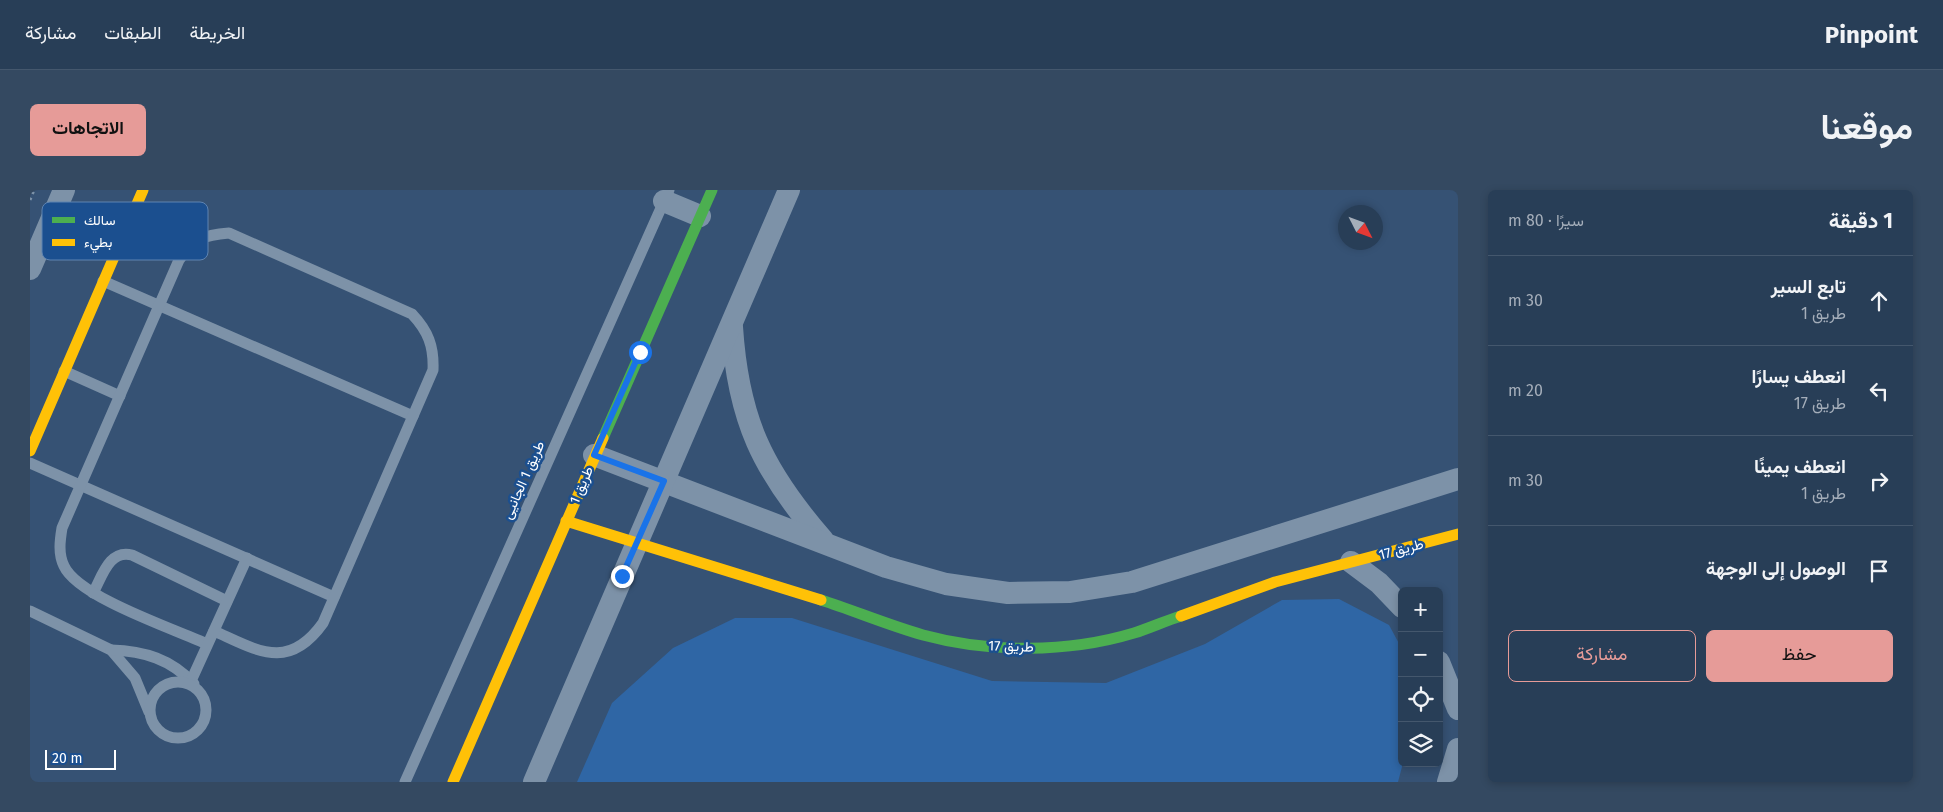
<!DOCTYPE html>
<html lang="ar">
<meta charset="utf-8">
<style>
body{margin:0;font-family:"Fira Sans",Vazirmatn,sans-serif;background:#344961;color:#f1f3f6;direction:rtl}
.controls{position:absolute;right:15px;bottom:15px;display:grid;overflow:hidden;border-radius:8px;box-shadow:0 2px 8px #0003}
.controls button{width:45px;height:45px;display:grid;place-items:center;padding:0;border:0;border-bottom:1px solid #44576d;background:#283e57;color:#f1f3f6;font:25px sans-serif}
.compass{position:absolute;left:1308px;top:15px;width:45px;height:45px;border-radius:50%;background:#283e57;box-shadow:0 2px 8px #0003;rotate:132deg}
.scale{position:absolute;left:15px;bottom:12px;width:71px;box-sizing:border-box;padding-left:5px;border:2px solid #fff;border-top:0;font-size:14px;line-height:18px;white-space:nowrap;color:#fff;-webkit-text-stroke:4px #1b4f8f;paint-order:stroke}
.stop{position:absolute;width:15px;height:15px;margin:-11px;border:4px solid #1a73e8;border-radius:50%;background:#fff}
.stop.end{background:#1a73e8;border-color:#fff;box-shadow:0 1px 5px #0008}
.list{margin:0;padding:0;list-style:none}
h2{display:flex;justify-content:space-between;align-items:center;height:65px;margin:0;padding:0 20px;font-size:21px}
h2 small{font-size:16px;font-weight:400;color:#a5aeba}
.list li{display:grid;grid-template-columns:32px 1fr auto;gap:15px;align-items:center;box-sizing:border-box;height:90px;padding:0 20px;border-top:1px solid #44576d}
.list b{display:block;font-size:19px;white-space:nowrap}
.list p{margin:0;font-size:16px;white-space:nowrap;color:#a5aeba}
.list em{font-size:16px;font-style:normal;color:#a5aeba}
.actions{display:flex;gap:10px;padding:15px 20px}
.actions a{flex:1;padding:11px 0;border:1px solid #e69b98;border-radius:8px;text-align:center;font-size:18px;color:#e69b98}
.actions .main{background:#e69b98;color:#111}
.icon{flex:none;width:28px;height:28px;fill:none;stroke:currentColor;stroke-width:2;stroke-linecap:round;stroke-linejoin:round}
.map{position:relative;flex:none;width:1428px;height:592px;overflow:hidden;direction:ltr;border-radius:8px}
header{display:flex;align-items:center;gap:30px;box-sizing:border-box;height:70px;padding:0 25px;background:#283e57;border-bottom:1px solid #44576d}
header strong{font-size:24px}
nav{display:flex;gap:28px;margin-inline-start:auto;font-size:18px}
.intro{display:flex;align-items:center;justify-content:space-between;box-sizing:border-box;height:120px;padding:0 30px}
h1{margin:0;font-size:35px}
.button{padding:12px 22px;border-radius:8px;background:#e69b98;color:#111;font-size:18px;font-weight:700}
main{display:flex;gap:30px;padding:0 30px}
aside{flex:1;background:#283e57;border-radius:8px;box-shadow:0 2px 8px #0003}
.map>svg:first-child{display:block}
.green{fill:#2f66a5}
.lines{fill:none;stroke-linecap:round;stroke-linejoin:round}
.path{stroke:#7d92a8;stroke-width:3;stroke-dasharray:2.5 4;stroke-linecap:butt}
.lane{stroke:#7d92a8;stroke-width:11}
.street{stroke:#7d92a8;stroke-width:22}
.fast{stroke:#4caf50;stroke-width:11}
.slow{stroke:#ffc107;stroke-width:11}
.route{stroke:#1a73e8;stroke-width:6}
.labels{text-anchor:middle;stroke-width:5;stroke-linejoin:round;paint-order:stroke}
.street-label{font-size:14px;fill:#fff;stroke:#1b4f8f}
.key{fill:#1b4f8f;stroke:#5f84b1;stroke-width:1}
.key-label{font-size:14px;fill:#fff}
</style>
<header>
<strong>Pinpoint</strong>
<nav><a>الخريطة</a><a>الطبقات</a><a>مشاركة</a></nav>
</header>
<div class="intro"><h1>موقعنا</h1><a class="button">الاتجاهات</a></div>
<main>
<aside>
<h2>1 دقيقة<small>سيرًا · 80 m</small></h2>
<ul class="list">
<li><svg class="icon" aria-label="ahead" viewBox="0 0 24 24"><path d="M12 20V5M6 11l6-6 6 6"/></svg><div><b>تابع السير</b><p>طريق 1</p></div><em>30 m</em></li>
<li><svg class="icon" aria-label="left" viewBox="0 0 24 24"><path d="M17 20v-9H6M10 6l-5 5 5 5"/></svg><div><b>انعطف يسارًا</b><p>طريق 17</p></div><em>20 m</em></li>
<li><svg class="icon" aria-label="right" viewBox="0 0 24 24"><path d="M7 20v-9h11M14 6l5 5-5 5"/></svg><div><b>انعطف يمينًا</b><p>طريق 1</p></div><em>30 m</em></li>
<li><svg class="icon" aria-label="arrive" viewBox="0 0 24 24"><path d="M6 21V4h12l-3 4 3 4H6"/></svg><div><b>الوصول إلى الوجهة</b></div></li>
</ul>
<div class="actions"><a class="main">حفظ</a><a>مشاركة</a></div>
</aside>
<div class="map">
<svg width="1428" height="592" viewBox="0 0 1428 592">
<rect width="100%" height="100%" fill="#365274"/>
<path class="green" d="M1309,409L1359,435L1372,459L1373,573L1368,592H547L582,513L643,458L705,428H762L962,491L1076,493L1175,454L1252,410Z"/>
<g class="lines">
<path class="path" d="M0,10L4,0"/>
<g class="lane">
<path d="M73,91L383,226"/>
<path d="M34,181L90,206"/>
<path d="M0,273L304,407"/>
<path d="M63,403C72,387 79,359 102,365L197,411"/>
<path d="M0,421L81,460L105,488L119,522"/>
<path d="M177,454C144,439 48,407 34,376C28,364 30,350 32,338L149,70C164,49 173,45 199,43L382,124C398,141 404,156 403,180L293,433C258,482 227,460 184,441"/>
<path d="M81,460C114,461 141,469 164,494"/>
<path d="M161,491L217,368"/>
<circle cx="148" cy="520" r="28"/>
<path d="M375,592L639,0"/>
</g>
<g class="street">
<path d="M634,11L670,26"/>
<path d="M0,79L34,0"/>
<path d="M702,137C708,229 732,280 793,350"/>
<path d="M564,265L856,377L916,394L978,403L1040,402L1102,392L1428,289"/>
<path d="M1321,372L1349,393L1372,417"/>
<path d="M1409,472L1428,519"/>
<path d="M504,592L759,0"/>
<path d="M1418,592L1428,559"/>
</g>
<g class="fast">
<path d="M573,248L682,0"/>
<path d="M791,410C825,421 858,435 893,445C959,463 1038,463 1104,443C1120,438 1135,431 1151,426"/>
</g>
<g class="slow">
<path d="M0,261L113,0"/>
<path d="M536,331L791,410"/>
<path d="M1151,426L1245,392L1428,344"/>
<path d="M423,592L573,248"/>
</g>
</g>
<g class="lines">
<path class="route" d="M592,386L634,291L564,265L610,162"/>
</g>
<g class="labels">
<g class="street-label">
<text transform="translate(493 290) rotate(-66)" y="5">طريق 1 الجانيى</text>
<text transform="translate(551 295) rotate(-67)" y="5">طريق 1</text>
<text transform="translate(1371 359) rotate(-15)" y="5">طريق 17</text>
<text transform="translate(981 456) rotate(2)" y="5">طريق 17</text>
</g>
</g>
<rect x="12" y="12" width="166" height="58" rx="8" class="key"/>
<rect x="22" y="27" width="23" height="6" fill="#4caf50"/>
<rect x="22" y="49" width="23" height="7" fill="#ffc107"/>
<g class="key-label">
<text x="54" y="35">سالك</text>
<text x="54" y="57">بطيء</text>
</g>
</svg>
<div class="controls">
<button>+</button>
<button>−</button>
<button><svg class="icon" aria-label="locate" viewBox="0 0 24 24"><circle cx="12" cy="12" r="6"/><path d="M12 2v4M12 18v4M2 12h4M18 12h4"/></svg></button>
<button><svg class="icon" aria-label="layers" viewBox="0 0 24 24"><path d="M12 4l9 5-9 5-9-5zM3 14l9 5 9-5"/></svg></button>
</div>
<svg class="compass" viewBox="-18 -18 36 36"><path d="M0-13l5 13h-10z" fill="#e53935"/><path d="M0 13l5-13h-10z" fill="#a5aeba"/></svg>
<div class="scale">20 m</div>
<div class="stop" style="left:610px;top:162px"></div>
<div class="stop end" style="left:592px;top:386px"></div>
</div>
</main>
